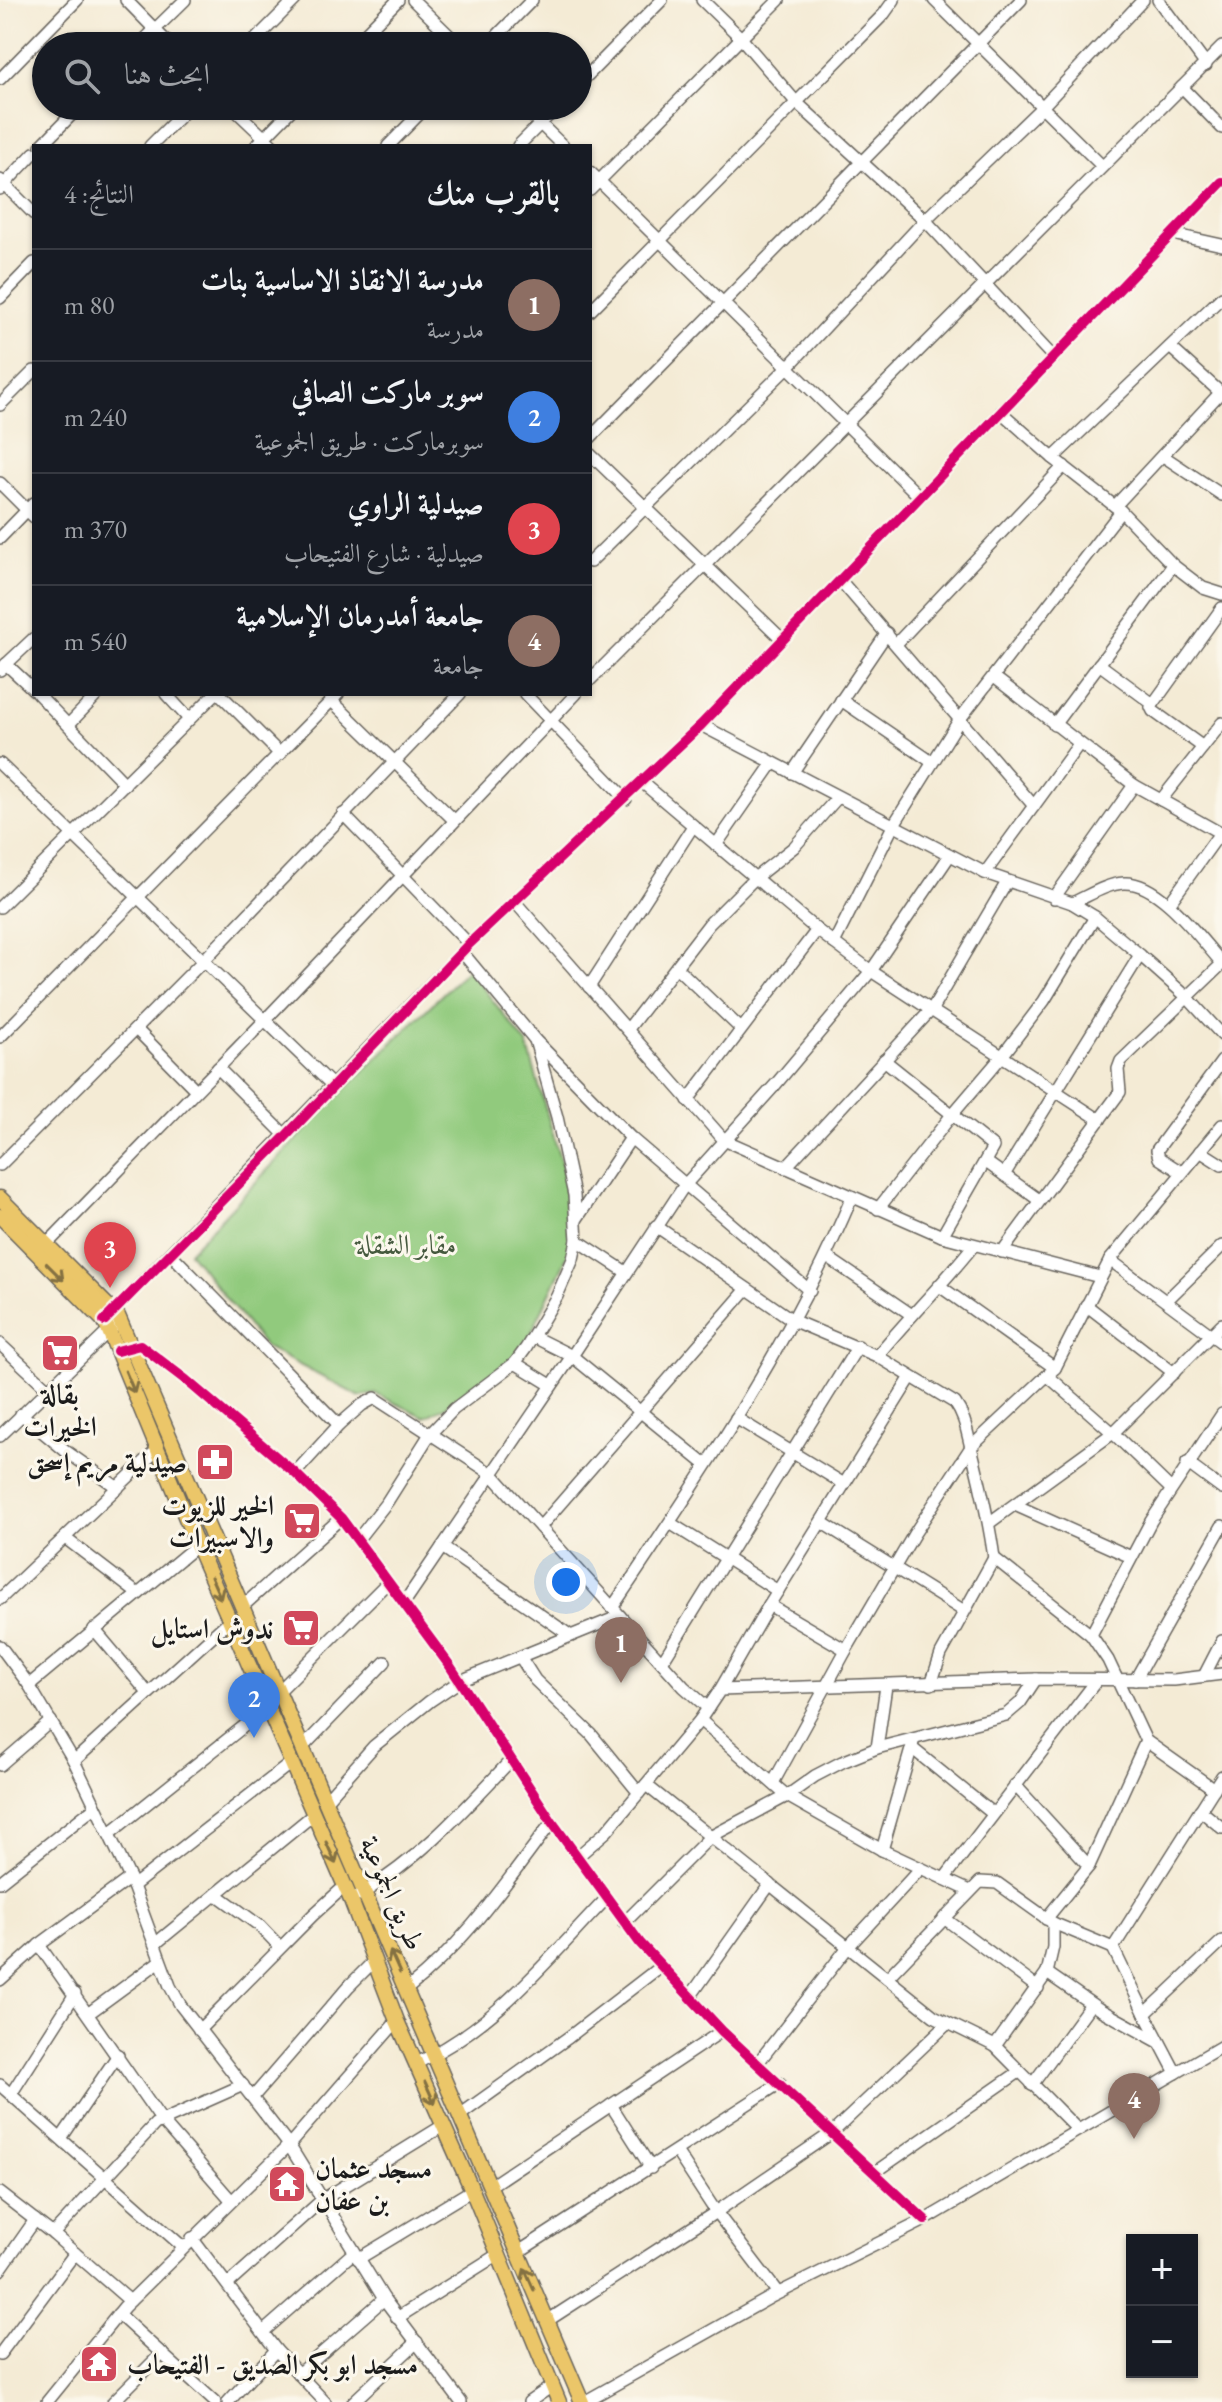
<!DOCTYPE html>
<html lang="ar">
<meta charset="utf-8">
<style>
body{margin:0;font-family:"EB Garamond",Amiri,serif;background:#20242c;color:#f1f3f6;direction:rtl}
.controls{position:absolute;right:24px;bottom:24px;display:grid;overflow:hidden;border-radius:0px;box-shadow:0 2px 6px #0004}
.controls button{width:72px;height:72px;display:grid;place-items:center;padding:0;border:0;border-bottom:2px solid #363941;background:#171b24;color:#f1f3f6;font:40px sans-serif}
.you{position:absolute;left:566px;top:1582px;width:28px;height:28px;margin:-20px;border:6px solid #fff;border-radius:50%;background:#1a73e8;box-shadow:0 0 0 12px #1a73e833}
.badge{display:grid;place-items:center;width:52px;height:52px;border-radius:50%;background:#8c9099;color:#fff;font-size:26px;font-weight:700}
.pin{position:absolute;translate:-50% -66px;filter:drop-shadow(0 2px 4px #0008)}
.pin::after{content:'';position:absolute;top:42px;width:28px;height:24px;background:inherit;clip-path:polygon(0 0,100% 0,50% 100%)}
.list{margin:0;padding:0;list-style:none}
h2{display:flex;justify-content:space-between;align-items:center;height:104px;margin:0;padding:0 32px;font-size:34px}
h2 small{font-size:26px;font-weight:400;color:#9ea1a6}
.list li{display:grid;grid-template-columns:52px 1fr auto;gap:24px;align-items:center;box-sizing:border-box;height:112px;padding:0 32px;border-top:2px solid #363941}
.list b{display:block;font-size:30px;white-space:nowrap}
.list p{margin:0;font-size:26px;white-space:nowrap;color:#9ea1a6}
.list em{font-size:26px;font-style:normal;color:#9ea1a6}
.icon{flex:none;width:44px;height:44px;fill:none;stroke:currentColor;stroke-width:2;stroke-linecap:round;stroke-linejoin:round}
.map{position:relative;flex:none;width:1222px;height:2402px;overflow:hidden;direction:ltr}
.search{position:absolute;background:#171b24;box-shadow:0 2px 6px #0004;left:32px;top:32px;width:560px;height:88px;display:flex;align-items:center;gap:20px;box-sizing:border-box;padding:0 28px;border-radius:44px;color:#9ea1a6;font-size:30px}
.panel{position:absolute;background:#171b24;box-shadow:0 2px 6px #0004;left:32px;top:144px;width:560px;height:552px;border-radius:0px;direction:rtl}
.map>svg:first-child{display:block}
.green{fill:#91ca7d;stroke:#56734c;stroke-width:2}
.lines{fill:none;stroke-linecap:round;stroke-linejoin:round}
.minor-casing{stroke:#68645d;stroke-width:14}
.major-casing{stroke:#68645d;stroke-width:17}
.minor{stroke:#fff;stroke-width:11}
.major{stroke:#ebc669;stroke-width:14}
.cycleway-casing{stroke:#fbf7ec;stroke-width:15}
.cycleway{stroke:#d6006c;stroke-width:10}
.oneway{stroke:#847142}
.labels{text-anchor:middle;stroke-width:6;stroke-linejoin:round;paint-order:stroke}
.park-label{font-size:28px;fill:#45593e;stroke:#fbf7ec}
.poi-label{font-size:28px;font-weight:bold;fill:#1c1c1c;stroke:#fbf7ec;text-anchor:end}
.street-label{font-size:28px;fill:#1c1c1c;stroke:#fbf7ec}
</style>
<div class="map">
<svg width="1222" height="2402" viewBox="0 0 1222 2402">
<rect width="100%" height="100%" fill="#fbf7ec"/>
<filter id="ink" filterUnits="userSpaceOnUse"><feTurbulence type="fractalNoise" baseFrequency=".0125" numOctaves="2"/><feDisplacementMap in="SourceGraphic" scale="16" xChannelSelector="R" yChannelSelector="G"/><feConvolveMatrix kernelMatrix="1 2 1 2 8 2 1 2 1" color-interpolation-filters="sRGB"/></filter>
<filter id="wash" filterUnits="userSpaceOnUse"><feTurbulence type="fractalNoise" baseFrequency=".006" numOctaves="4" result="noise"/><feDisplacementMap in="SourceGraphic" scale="32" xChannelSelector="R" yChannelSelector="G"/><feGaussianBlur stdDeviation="1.8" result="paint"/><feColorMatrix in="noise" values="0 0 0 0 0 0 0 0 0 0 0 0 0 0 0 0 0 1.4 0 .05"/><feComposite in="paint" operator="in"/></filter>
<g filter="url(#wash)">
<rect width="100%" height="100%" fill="#f4ebd5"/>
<path class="green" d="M468,969L527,1044L563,1169L572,1246L521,1355L470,1395L425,1417L376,1394L360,1397L265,1347L189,1252L342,1092Z"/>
</g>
<g filter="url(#ink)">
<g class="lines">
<g class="minor-casing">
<g id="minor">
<path d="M126,0L171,46"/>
<path d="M413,0L460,46"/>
<path d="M702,0L741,38L796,102L925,220L1054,358"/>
<path d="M934,0L1102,166"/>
<path d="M1158,0L1206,65"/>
<path d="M138,46L185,0"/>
<path d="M249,46L295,0"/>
<path d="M353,46L398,0"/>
<path d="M487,46L532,0"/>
<path d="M0,79L77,0"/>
<path d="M578,85L662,0"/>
<path d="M1182,87L1222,128"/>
<path d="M231,106L273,146"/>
<path d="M522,106L563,146"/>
<path d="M41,146L80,106"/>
<path d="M150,146L190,106"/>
<path d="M256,146L295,106"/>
<path d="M388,146L427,106"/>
<path d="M518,146L558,106"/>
<path d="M590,172L920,497"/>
<path d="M0,180L34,214"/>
<path d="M0,189L34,153"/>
<path d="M590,190L779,0"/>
<path d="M1172,234L1222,245"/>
<path d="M0,298L34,263"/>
<path d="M590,311L884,14L894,0"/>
<path d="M1170,347L1222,394"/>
<path d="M0,405L34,371"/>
<path d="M1001,412L1053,458L1121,511L1173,565L1203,588L1222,594"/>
<path d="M590,438L1021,0"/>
<path d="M590,454L783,640"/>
<path d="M1163,456L1222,495"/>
<path d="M1053,458L1222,297"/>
<path d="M0,483L34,517"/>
<path d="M1115,506L1221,392"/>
<path d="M0,538L34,503"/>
<path d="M590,562L788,367L925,220L1041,108L1143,0"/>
<path d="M840,580L1034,806"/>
<path d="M897,643L1064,466"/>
<path d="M6,664L34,690"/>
<path d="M1099,664L1153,704"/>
<path d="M0,670L34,638"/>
<path d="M994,677L1134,785L1222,834"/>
<path d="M590,680L1222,47"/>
<path d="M38,694L125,784"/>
<path d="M166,694L189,719"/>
<path d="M220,694L280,754"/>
<path d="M525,694L626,799"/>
<path d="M841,700L932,762"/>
<path d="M332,701L454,820"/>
<path d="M69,724L98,694"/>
<path d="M701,725L985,873L1072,903L1095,917L1140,955L1187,997L1222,1035"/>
<path d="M1054,725L1173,565"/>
<path d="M1203,747L1153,711L1151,707L1222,608"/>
<path d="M0,764L333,1086"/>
<path d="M792,773L887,633"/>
<path d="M643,783L817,930L871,971L1100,1120"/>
<path d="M1161,800L1222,723"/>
<path d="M343,814L469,944"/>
<path d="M716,845L773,763"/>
<path d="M985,873L1079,744"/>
<path d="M1054,898L1134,785"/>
<path d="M515,902L724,1140L942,1236L1100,1277"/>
<path d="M1072,903C1088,896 1106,884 1124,883C1160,881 1200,939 1222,963"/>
<path d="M1169,904L1220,833"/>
<path d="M0,907L215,694"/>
<path d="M834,943L893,826L960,719L1121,511"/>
<path d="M462,952L535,1040L631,1138L810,1291"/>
<path d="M676,967L741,1029"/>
<path d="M589,987L693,826"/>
<path d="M136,1029L196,1090"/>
<path d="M628,1029L709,924L756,877L794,847L838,797"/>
<path d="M0,1037L338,694"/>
<path d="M884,1060L993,1147L942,1236"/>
<path d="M218,1068L286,1136"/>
<path d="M688,1100L817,930"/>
<path d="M1200,1151L1222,1165"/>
<path d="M986,1162L1039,1200"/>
<path d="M0,1165L204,960L460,694"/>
<path d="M785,1168L932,1009L1007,882"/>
<path d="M1181,1172L1159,1158L1157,1150L1222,1061"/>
<path d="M1004,1175L1140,955"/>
<path d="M878,1209L951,1116L1003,1055L1044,1001L1095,917"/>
<path d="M576,1220L631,1138"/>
<path d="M656,1226L794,1321L877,1356L955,1403C966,1418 967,1434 972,1451C981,1487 989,1521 994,1558L1091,1635L1108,1660L1146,1741L1214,1789"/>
<path d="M577,1240L626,1272"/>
<path d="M47,1244L265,1020L576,694"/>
<path d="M1002,1252L1120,1092L1118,1069L1121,1061L1222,964"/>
<path d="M171,1254L339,1425"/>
<path d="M827,1257L912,1315"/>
<path d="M1110,1260L1222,1343"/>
<path d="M941,1287L1055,1368"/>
<path d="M1166,1301L1222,1246"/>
<path d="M1086,1305L1174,1373"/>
<path d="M110,1315L469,944L701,725L1222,182"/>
<path d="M534,1337L572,1356L706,1465"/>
<path d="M0,1344L47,1388"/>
<path d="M125,1348L140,1345L186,1380L295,1473L341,1518L450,1666L552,1822L640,1943L722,2031L925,2220"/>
<path d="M877,1356C908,1318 943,1284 973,1246"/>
<path d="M515,1363L551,1385"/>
<path d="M1048,1376L1113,1433L1171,1489"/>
<path d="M21,1414L67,1452L118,1488"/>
<path d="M736,1418L844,1484"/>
<path d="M0,1436L114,1326"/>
<path d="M1187,1463L1222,1489"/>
<path d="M295,1473L339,1425L362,1405L375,1398L381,1402L492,1474L684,1687L708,1708"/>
<path d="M1015,1505L1131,1557"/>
<path d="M821,1522L964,1611"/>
<path d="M670,1523L778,1591"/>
<path d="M989,1523L1113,1433L1222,1324"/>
<path d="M540,1527L747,1289"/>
<path d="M65,1538L138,1594"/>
<path d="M358,1539L387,1502L430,1434L454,1409L515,1363L526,1348L557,1296L573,1259L577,1240L574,1195L557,1117L535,1040"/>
<path d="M442,1547L571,1636"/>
<path d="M0,1599L158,1449"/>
<path d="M404,1603L572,1356L684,1186L776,1084L871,971L950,855"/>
<path d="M769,1605L846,1650"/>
<path d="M243,1606L341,1518"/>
<path d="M612,1608C701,1477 790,1344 852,1197"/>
<path d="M94,1629L148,1693"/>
<path d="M1091,1635L1151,1521L1222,1414"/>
<path d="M0,1646L29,1685L74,1761L130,1878L170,1986L181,2006L289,2145L384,2299L461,2402"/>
<path d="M521,1658L535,1680L591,1734L639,1793"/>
<path d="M662,1662L858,1346"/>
<path d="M1204,1676L1222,1641"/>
<path d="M1135,1680L1222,1526"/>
<path d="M931,1684L941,1654L994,1558"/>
<path d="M29,1685L197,1545"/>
<path d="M720,1690L769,1605L911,1377"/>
<path d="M279,1691L388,1582"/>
<path d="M700,1720L787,1796L882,1850L970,1891"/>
<path d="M303,1747L385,1662"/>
<path d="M877,1748L886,1686"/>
<path d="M913,1749L992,1813"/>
<path d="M74,1761L230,1620"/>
<path d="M0,1765L51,1721"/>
<path d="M773,1783L846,1650L914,1534L971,1447L1055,1368L1110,1260L1222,1125"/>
<path d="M646,1785L934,2016L995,2046L1078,2130"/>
<path d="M1015,1785L1089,1866"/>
<path d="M325,1801L374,1746L430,1701L460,1681L620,1616"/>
<path d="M1200,1810L1222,1828"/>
<path d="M109,1834L268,1707"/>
<path d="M882,1850L914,1739"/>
<path d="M577,1857L607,1831L700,1720L720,1690L1036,1679L1174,1680L1222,1674"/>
<path d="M944,1879L1097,1680"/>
<path d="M0,1882L95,1807"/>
<path d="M133,1886L291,1763"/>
<path d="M216,1894L260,1926L280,1947"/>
<path d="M360,1895C423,1856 461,1813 511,1760"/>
<path d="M944,1918L1038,1988"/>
<path d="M1046,1919L1089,1866L1146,1741"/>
<path d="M624,1923L710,1837L787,1796L815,1776L842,1762L877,1748L1006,1715L1020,1703L1036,1679"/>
<path d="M155,1944L314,1814"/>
<path d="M39,1945L162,2121L231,2200"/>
<path d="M1047,1973L1099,2009L1159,2042"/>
<path d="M887,1978L980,1882L997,1883L1053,1923L1113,1948"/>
<path d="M0,1980L39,1945L130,1878"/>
<path d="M407,1989C466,1943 507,1881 552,1822"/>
<path d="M690,1997L770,1884"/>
<path d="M89,2013L160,1961"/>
<path d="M1145,2014L1113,1948L1222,1776"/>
<path d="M199,2030L313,1915L345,1886"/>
<path d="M995,2046L1047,1973L1053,1947V1923"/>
<path d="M417,2063C496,2026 546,1961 606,1899"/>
<path d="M757,2064L848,1947L920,1869"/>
<path d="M1176,2073L1145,2014L1222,1941"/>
<path d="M0,2085L183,2247"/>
<path d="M1032,2085L1091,2004"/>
<path d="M11,2094L75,1994"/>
<path d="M253,2097L349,1986L374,1961"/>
<path d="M611,2105L651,2168"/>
<path d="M460,2115L569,2037L661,1966"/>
<path d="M62,2137L118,2055"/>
<path d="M676,2151L716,2212L778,2293"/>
<path d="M874,2173L1019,2072"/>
<path d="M490,2186L722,2031"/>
<path d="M0,2193L53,2234L130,2301"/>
<path d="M53,2234L155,2124L243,2085"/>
<path d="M192,2238L276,2350L325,2402"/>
<path d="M517,2253L780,2083"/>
<path d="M358,2259L472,2190"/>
<path d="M0,2270L35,2220"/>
<path d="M228,2284L322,2200L444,2125"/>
<path d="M118,2314L215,2402"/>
<path d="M397,2318L497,2255"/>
<path d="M547,2321L716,2212L833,2132L947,2024"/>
<path d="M263,2332L353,2253"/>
<path d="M0,2354L75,2253"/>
<path d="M298,2374L384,2299"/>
<path d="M47,2402L124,2307L289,2145L397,2021"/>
<path d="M113,2402L162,2353"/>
<path d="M228,2402L276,2350"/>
<path d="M353,2402L417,2342"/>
<path d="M529,2402L552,2386"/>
<path d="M584,2402L773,2296L925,2220L1222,2046"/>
</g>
</g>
<g class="major-casing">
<g id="major">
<path d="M0,1198L118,1316L582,2402"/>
<path d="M0,1216L104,1321L109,1331L197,1545L351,1900L397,2021L472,2190L559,2402"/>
</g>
</g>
<use href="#minor" class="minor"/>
<use href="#major" class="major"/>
<g class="cycleway-casing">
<g id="cycleway">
<path d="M104,1321L286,1136L469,944L701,725L1222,182"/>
<path d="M117,1351L140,1345L186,1380L295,1473L341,1518L450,1666L552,1822L640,1943L722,2031L925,2220"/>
</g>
</g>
<use href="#cycleway" class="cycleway"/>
</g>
<defs><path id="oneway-shaft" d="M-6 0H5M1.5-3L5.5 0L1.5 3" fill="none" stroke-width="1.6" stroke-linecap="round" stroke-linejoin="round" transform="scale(2)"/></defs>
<g class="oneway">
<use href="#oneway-shaft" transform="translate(55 1272) rotate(45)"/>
<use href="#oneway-shaft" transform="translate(130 1382) rotate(67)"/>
<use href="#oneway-shaft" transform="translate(216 1588) rotate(66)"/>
<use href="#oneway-shaft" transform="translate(331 1853) rotate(66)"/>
<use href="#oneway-shaft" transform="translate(395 1962) rotate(-114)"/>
<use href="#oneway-shaft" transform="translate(430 2093) rotate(66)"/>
<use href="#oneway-shaft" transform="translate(529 2279) rotate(-114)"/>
</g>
</g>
<defs>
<g id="supermarket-square" transform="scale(2)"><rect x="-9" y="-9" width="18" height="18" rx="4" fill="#d1495b" stroke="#fbf7ec"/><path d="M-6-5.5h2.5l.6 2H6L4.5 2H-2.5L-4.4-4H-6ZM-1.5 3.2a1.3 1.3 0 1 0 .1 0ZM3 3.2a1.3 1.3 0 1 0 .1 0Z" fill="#fff"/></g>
<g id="pharmacy-square" transform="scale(2)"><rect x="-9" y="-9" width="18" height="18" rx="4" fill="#d1495b" stroke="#fbf7ec"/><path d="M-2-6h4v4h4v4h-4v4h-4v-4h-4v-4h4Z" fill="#fff"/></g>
<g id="temple-square" transform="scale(2)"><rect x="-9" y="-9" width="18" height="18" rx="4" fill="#d1495b" stroke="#fbf7ec"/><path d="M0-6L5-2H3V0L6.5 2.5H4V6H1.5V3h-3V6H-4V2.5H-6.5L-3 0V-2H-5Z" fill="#fff"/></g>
</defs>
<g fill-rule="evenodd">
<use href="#supermarket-square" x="60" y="1353"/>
<use href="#pharmacy-square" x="215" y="1462"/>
<use href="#supermarket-square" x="302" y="1521"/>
<use href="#supermarket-square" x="301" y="1628"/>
<use href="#temple-square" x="287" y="2184"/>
<use href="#temple-square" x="99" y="2364"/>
</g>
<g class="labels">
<g class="park-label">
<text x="406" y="1254">مقابر الشقلة</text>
</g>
<g class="poi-label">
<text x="60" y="1404" text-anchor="middle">بقالة<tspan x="60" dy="32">الخيرات</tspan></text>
<text x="187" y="1472">صيدلية مريم إسحق</text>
<text x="274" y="1515">الخير للزيوت<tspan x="274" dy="32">والاسبيرات</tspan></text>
<text x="273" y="1638">ندوش استايل</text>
<text x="315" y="2178" text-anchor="start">مسجد عثمان<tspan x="315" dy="32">بن عفان</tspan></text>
<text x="127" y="2374" text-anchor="start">مسجد ابو بكر الصديق - الفتيحاب</text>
</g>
<g class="street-label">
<text transform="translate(393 1893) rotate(66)" y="10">طريق الجموعية</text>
</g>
</g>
</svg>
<div class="controls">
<button>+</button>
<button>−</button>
</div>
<div class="you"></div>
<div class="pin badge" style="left:621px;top:1683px;background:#8d6e63">1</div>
<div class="pin badge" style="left:254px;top:1738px;background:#3f7fe0">2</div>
<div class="pin badge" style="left:110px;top:1288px;background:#e0444e">3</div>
<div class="pin badge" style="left:1134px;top:2139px;background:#8d6e63">4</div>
<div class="search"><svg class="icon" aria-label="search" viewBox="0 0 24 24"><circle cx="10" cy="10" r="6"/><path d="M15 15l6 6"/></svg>ابحث هنا</div>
<section class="panel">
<h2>بالقرب منك<small>النتائج: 4</small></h2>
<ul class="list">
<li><span class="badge" style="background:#8d6e63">1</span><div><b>مدرسة الانقاذ الاساسية بنات</b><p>مدرسة</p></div><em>80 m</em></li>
<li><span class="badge" style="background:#3f7fe0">2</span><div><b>سوبر ماركت الصافي</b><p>سوبرماركت · طريق الجموعية</p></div><em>240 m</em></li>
<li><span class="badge" style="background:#e0444e">3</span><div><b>صيدلية الراوي</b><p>صيدلية · شارع الفتيحاب</p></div><em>370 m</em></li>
<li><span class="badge" style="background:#8d6e63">4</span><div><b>جامعة أمدرمان الإسلامية</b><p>جامعة</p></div><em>540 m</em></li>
</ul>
</section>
</div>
